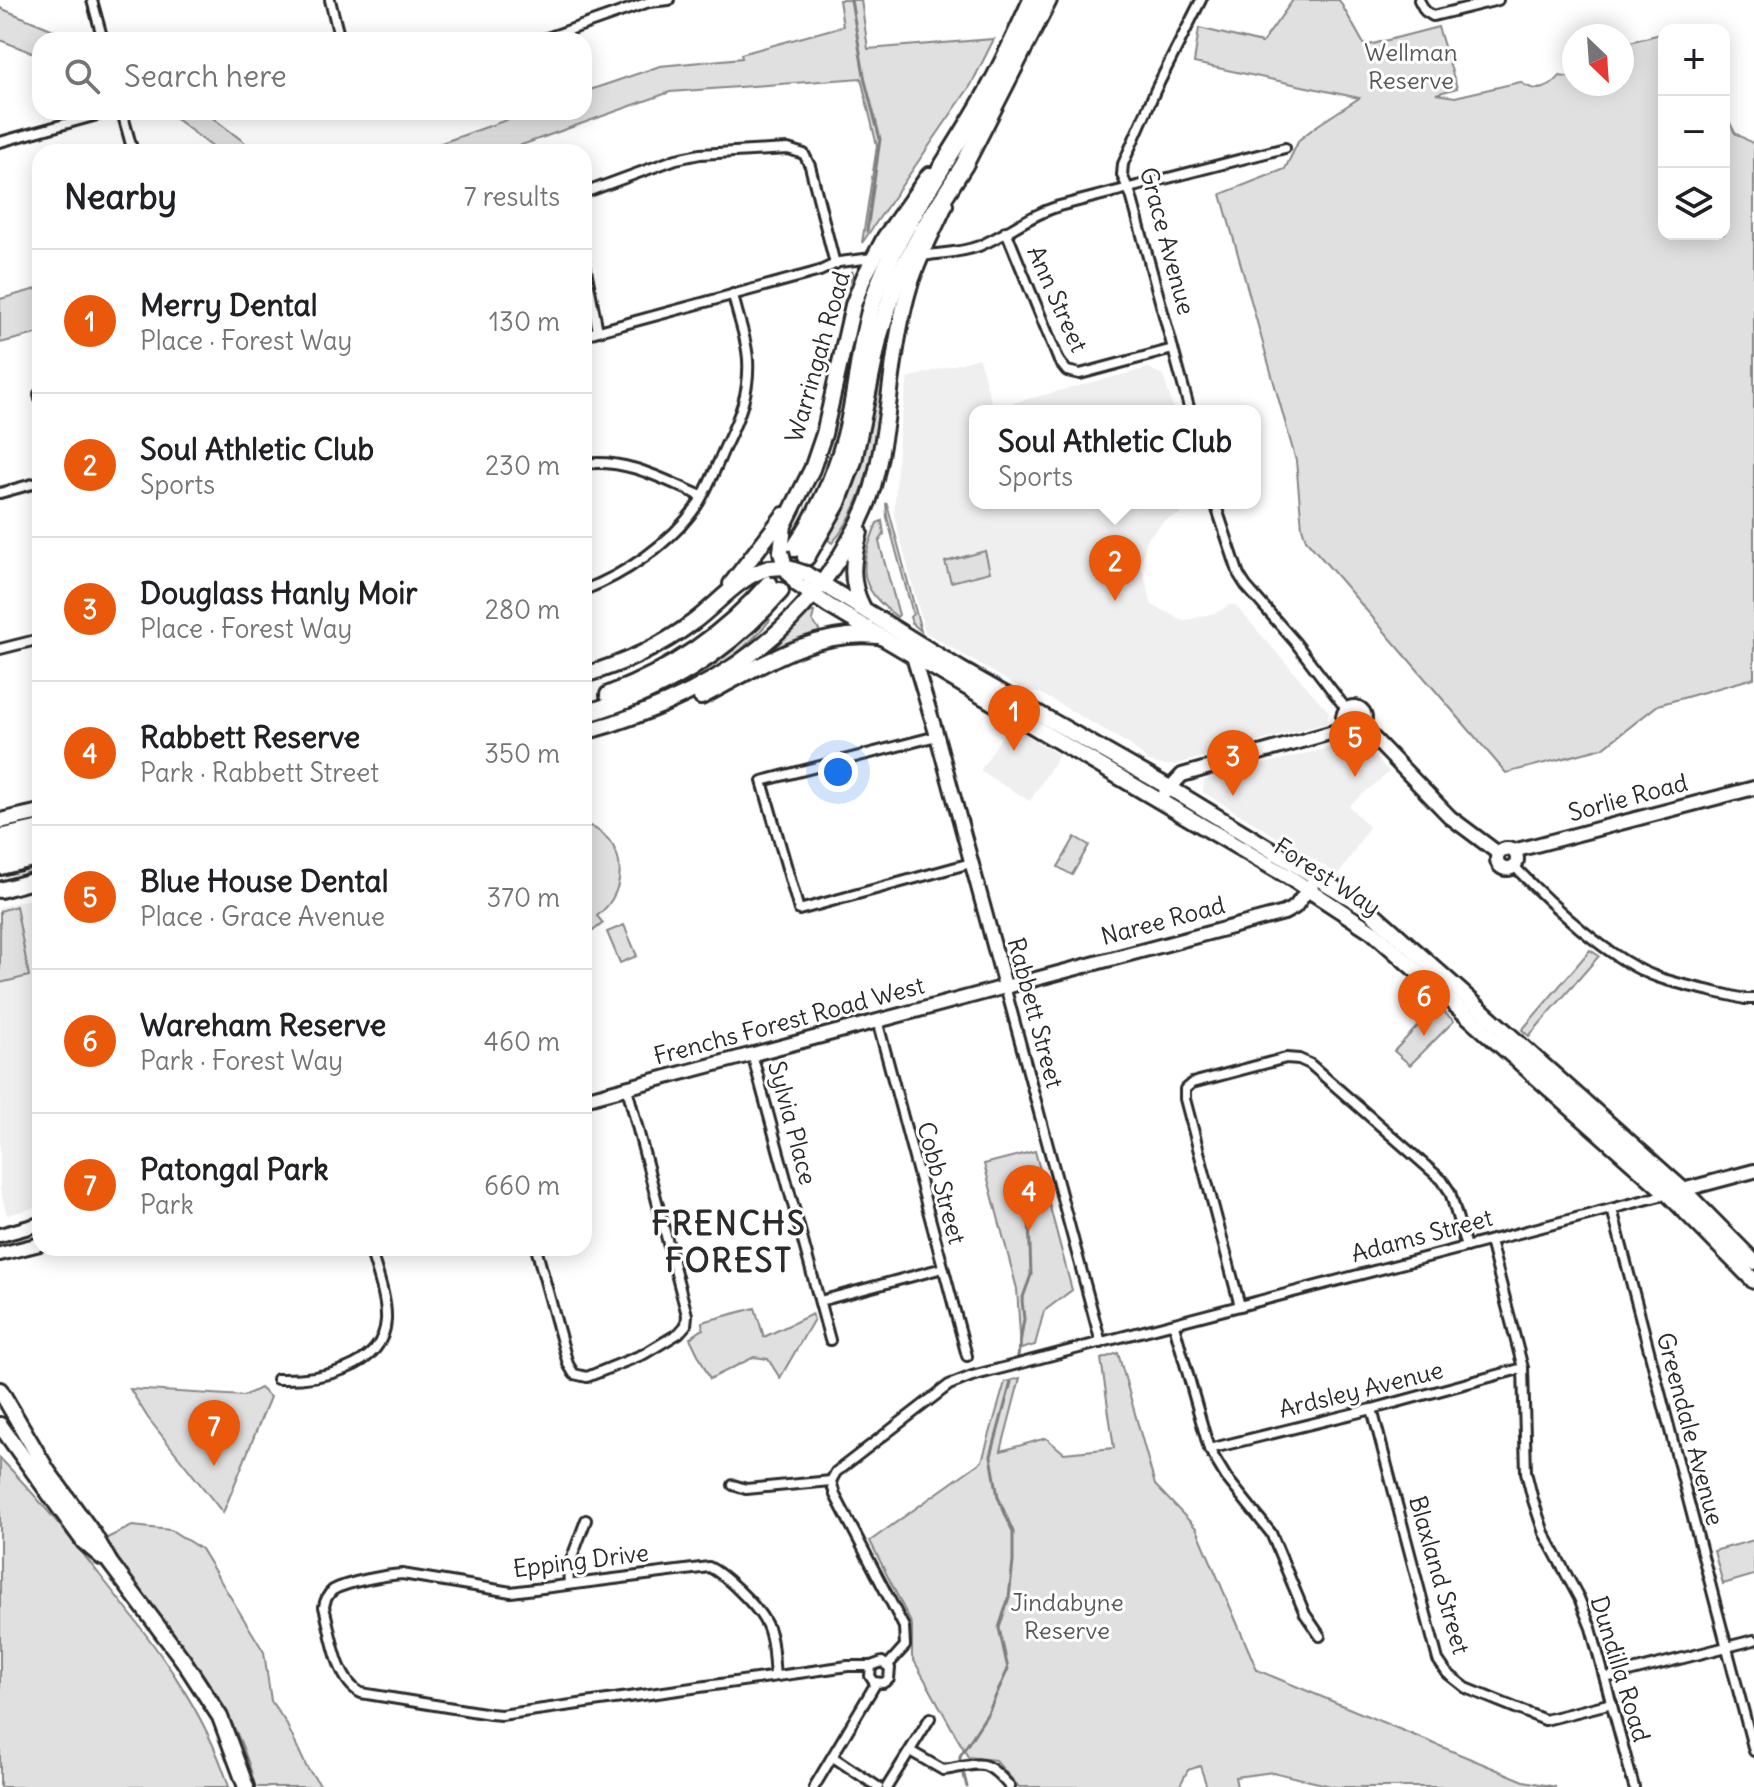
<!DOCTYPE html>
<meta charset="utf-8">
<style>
body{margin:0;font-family:Delius,sans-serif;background:#f6f6f6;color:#202124}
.controls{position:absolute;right:24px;top:24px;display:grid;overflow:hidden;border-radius:16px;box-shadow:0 4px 20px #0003}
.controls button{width:72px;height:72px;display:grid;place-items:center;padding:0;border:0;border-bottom:2px solid #e0e0e0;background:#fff;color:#202124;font:40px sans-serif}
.compass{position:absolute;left:1562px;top:24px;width:72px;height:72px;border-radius:50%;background:#fff;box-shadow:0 4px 20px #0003;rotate:155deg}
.you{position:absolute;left:838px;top:772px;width:28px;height:28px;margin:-20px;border:6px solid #fff;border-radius:50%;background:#1a73e8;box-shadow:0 0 0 12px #1a73e833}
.badge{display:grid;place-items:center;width:52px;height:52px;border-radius:50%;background:#ea580c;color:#fff;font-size:26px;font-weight:700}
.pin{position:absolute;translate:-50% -66px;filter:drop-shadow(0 2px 4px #0008)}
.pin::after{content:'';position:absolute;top:42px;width:28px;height:24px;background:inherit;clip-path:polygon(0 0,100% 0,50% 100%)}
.popup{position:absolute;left:969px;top:405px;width:292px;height:104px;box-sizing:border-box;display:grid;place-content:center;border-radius:16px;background:#fff;filter:drop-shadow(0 2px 6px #0005);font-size:26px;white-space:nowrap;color:#757577}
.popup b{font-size:30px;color:#202124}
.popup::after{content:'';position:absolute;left:50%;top:100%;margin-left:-16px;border:16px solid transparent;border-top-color:#fff}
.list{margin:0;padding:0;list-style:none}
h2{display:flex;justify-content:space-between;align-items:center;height:104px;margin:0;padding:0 32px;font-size:34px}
h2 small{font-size:26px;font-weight:400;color:#757577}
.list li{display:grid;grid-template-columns:52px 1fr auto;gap:24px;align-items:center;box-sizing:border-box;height:144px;padding:0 32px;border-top:2px solid #e0e0e0}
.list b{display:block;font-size:30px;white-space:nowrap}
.list p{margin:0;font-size:26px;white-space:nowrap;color:#757577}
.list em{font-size:26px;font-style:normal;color:#757577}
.icon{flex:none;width:44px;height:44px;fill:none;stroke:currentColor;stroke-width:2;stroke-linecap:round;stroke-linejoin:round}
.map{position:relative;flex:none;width:1754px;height:1787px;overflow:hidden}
.search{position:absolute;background:#fff;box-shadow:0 4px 20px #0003;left:32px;top:32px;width:560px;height:88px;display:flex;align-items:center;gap:20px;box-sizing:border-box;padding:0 28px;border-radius:24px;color:#757577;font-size:30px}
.panel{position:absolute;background:#fff;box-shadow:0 4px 20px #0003;left:32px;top:144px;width:560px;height:1112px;border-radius:24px}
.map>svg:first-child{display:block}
.built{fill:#efefef}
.green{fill:#e0e0e0;stroke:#868686;stroke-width:2}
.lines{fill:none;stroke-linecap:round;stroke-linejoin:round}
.stream{stroke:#7e7e7e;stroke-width:3}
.street-casing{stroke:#2b2b2b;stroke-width:14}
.secondary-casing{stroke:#2b2b2b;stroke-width:18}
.primary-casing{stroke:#2b2b2b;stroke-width:20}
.highway-casing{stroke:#2b2b2b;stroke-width:22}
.street{stroke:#fff;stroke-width:8}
.secondary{stroke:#fff;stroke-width:12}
.primary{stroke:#fff;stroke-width:14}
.highway{stroke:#fff;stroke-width:16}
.primary-bridge-casing{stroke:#2b2b2b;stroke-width:20;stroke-linecap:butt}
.primary-bridge{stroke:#fff;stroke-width:14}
.labels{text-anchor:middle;stroke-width:6;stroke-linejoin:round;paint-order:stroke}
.park-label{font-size:24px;fill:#585858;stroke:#fff}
.street-label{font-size:24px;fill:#2b2b2b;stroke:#fff}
.district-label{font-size:32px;font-weight:bold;letter-spacing:2px;fill:#2b2b2b;stroke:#fff}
</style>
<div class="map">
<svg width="1754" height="1787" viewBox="0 0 1754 1787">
<rect width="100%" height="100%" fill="#fff"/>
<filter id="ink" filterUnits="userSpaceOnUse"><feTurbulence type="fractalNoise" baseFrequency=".0125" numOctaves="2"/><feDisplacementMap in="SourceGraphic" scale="16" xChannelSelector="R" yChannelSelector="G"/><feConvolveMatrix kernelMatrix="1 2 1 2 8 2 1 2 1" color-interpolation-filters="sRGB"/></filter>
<g filter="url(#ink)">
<g class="built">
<path d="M979,358L993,408L1148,368L1163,375L1174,411H975V503H1193L1185,512L1164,521L1147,539L1141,564L1152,605L1184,621L1218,612L1229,605H1235L1329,712L1326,723L1173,765H1160L1147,760L1132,746L1042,694L1025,691L925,632L894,515L899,433L908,378Z"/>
<path d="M1009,725L1059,755L1030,801L980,771Z"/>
<path d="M1351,742L1366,747L1389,772L1349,806L1369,827L1339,875L1203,792L1204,781L1210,778Z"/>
<path d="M40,896V1206L7,1215L0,1189V907Z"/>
</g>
<g class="green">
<path d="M839,0H861L868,49L994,39L971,85L862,243L877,146L861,78L670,92L502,152H416L529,112H584V92L660,66L742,58L741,54L843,26Z"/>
<path d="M1293,0H1339L1365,46L1438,27L1457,88L1436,94L1455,97L1520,82C1535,93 1548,91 1560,76L1574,78V84H1622V44L1664,33V234H1724V111L1735,133L1754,144V678L1658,705L1603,748L1506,773L1306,540L1302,527L1296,461L1221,194L1285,169L1299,140L1315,127L1359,98L1194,63L1199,28L1262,43Z"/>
<path d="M0,8L78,40H40V56L0,40Z"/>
<path d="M167,112H205L257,152H219Z"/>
<path d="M40,288V333L0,343V299Z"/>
<path d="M887,351L892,352C882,407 871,502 832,543L828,540L860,468Z"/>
<path d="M886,503L888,507L921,631L912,623L910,617L913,614L887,517Z"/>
<path d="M882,521L884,534L879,542L899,615L897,617C856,586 859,567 877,523Z"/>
<path d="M985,551L990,572L951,582L945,562Z"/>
<path d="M810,612H814L812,620L823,636L744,668L782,640Z"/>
<path d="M767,616L770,620C745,651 714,673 677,689L674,686Z"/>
<path d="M584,824C627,837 631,890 597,916L603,923L584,938Z"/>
<path d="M1075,837L1089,845L1072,875L1058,867Z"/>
<path d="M16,906L29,976L0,983V911Z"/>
<path d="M624,925L637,956L620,963L607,932Z"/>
<path d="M1590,950L1599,956L1529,1036L1522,1030Z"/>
<path d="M1437,1006L1454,1021L1410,1065L1394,1051Z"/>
<path d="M1035,1151L1072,1290L1044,1311L1035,1345L1021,1349L1017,1289L984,1164Z"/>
<path d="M755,1308L764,1337L812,1314L814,1319L780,1378L768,1359L754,1357L710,1379L690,1338L703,1329L702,1322Z"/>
<path d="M1118,1353L1155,1485L1197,1529L1257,1670L1524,1781L1556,1787H1335L1273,1772L1235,1777L1237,1787H1207L1200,1766L1188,1770L1179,1787H1019L995,1760L968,1757L912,1657V1625L870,1541L982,1461L1005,1382L1020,1378L1001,1451L1046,1438L1064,1453L1114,1448L1101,1359Z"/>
<path d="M260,1388L270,1397L223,1513L148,1418L130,1389L244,1396Z"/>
<path d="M0,1458C36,1495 67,1534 99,1574C151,1639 204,1707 229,1787H0Z"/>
<path d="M132,1526L171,1530L201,1549L264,1652L271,1701L286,1723L307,1768L322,1787H255C234,1691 156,1619 105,1539Z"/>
<path d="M1754,1540V1575L1723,1584L1714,1551Z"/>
</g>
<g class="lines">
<g class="stream">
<path d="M851,0L865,81L880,139L867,231"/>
<path d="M838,292L853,277L852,272"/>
<path d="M1018,1356L1024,1319L1022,1300L1031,1275L1028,1190"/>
<path d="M960,1760V1756L988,1713L1008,1669L999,1628L1009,1597L1013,1562V1532L998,1497L991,1456L1011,1382"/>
<path d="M964,1775L967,1787"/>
</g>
<g class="street-casing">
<g id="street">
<path d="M92,0L103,40"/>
<path d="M330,0L340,40"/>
<path d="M1419,0L1425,11L1433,16L1498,0"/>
<path d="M541,40L649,2L669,0"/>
<path d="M122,112L133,152"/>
<path d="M0,142L108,112"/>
<path d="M584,193L676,159L700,154L788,149L804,154L810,166L835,264"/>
<path d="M1006,231L1059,361L1067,371L1080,374L1173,349"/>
<path d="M922,256C941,253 961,253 979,246C1008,234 1027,216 1059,206L1285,148"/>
<path d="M584,259L598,331"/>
<path d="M584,335L820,271L839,262L873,258"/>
<path d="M39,394L40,398"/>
<path d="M1190,411L1131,195L1122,175L1123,164L1156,89L1201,0"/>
<path d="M584,464C627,458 664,480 702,496"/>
<path d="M0,493L40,482"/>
<path d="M1215,503L1239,575L1246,586L1295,642L1347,710"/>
<path d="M584,590C624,575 671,543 696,507C708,489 716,467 725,447C739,418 750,392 748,360C747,338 737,316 733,294"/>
<path d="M0,649L40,639"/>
<path d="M937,736L762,781L799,910L971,863"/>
<path d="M1514,866C1549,903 1611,962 1660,978C1688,987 1717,992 1745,999H1754"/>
<path d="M1005,986L1101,1343"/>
<path d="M877,1020L967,1356"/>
<path d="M752,1054L830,1340"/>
<path d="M1612,1209L1754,1751"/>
<path d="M1490,1241L1523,1368L1526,1472L1533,1500L1544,1533L1579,1598L1591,1628L1634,1787"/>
<path d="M536,1248L568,1364L574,1374L587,1377L644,1354L679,1333L686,1325L687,1315L627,1088"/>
<path d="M820,1301L943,1268"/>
<path d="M1240,1306L1185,1099V1089L1192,1083L1286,1058L1299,1059L1310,1064L1442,1180L1450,1192L1466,1247"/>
<path d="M1174,1325L1209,1449L1226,1477L1271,1533L1305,1614L1320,1636"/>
<path d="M277,1379C316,1380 383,1371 386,1320C387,1297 376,1270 370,1248"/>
<path d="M1372,1409L1438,1660L1447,1673L1466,1688L1545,1720L1612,1703"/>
<path d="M1209,1449L1372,1409L1523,1368"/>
<path d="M733,1485L746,1489L831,1481"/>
<path d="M569,1584L568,1568L586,1520"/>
<path d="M888,1665L905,1646L904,1627L835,1495L831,1481L836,1472L949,1385L972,1376L1668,1194"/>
<path d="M775,1676C773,1659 774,1635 764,1620C755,1604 724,1574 709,1567L511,1592L402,1574C386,1575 347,1582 333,1590C327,1595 325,1600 324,1607C331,1632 336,1681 361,1693L490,1714L501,1715L848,1666H871L882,1662L890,1668L889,1679L883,1683L874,1682L870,1676L871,1666"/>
<path d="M1605,1678L1754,1640"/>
<path d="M910,1751L943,1770C980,1765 983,1755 1010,1787"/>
<path d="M833,1757L878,1787"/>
<path d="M814,1787L876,1683"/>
<path d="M887,1787L930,1718"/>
</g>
</g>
<g class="secondary-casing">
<g id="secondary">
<path d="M912,653L937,736L1005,986"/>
<circle cx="1354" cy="718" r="11"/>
<path d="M1362,726L1450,817L1498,853"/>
<path d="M1165,793L1182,775L1337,731L1346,725"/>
<circle cx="1507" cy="859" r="10"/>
<path d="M1513,851L1754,788"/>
<path d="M584,1099L1284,913L1295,907L1317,877"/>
<path d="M1675,1192L1754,1171"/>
<path d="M0,1235L40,1224"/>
<path d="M0,1254L40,1244"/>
</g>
</g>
<g class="primary-casing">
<g id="primary">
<path d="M860,532C852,560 849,582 863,608"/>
<path d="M781,552L784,525L812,469L824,434L853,305L864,277L885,237L929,175"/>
<path d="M806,574L960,669L1168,787L1367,908L1683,1190L1754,1262"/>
<path d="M731,584L784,515"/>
<path d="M797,584L829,606L1289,877L1373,932L1668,1194L1754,1281"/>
<path d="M584,675C622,664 660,647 692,623C717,605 739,576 769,568"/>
<path d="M701,697C758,668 811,629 878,636"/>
<path d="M584,732C687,704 782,651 839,558C853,534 866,513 873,486C890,424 890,358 907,295C915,264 932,234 945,205"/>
<path d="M0,821L40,812"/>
<path d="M0,890L40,879"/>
<path d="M0,1390L48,1472L94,1535L110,1563L183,1660L220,1717L246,1787"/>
<path d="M0,1425L84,1542L103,1558"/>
</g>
</g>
<g class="highway-casing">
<g id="highway">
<path d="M795,548C823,506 843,459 852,408C860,366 863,324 879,284C905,218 949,160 984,98C1002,67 1017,33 1032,0"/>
<path d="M806,557L837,503L853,461L879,335L896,281L923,230L964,165L1048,0"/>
<path d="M609,695C672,671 724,636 769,584"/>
<path d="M584,714C664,691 725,654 780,591"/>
<path d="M0,838L40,829"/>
<path d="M0,853L40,843"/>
<path d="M0,866L40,856"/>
</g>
</g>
<use href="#street" class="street"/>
<use href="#secondary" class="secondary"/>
<use href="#primary" class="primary"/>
<use href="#highway" class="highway"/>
<g class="primary-bridge-casing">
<g id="primary-bridge">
<path d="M781,552L785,567L797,584"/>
<path d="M769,568L785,567L806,574"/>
</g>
</g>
<use href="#primary-bridge" class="primary-bridge"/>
</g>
</g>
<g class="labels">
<g class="park-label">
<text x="1411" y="61">Wellman<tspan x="1411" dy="28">Reserve</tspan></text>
<text x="1067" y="1611">Jindabyne<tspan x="1067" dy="28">Reserve</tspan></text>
</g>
<g class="street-label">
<text transform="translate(1167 241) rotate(75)" y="8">Grace Avenue</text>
<text transform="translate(1057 299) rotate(66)" y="8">Ann Street</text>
<text transform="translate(818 357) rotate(-74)" y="8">Warringah Road</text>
<text transform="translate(1628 798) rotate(-15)" y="8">Sorlie Road</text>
<text transform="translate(1327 877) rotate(33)" y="8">Forest Way</text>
<text transform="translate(1163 921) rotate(-15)" y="8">Naree Road</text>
<text transform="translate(1035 1013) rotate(75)" y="8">Rabbett Street</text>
<text transform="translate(789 1021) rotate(-15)" y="8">Frenchs Forest Road West</text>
<text transform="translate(792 1123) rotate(75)" y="8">Sylvia Place</text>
<text transform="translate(941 1183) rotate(75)" y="8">Cobb Street</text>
<text transform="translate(1422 1236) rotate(-15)" y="8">Adams Street</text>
<text transform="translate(1361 1390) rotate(-14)" y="8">Ardsley Avenue</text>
<text transform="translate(1690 1429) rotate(75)" y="8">Greendale Avenue</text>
<text transform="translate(581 1561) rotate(-7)" y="8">Epping Drive</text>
<text transform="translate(1439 1575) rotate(74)" y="8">Blaxland Street</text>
<text transform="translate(1620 1669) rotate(73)" y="8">Dundilla Road</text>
</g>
<g class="district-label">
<text x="729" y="1235">FRENCHS<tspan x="729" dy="37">FOREST</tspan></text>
</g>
</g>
</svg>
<div class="controls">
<button>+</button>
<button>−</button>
<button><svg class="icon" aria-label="layers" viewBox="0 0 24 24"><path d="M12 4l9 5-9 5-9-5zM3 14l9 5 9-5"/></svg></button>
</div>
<svg class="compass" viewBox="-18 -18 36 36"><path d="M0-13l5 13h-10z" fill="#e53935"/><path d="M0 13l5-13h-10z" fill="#757577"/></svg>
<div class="you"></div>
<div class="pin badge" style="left:1014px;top:751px">1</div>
<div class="pin badge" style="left:1115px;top:601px">2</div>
<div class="popup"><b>Soul Athletic Club</b>Sports</div>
<div class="pin badge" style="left:1233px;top:796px">3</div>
<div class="pin badge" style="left:1029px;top:1231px">4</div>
<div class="pin badge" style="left:1355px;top:777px">5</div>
<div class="pin badge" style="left:1424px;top:1036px">6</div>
<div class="pin badge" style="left:214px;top:1466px">7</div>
<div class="search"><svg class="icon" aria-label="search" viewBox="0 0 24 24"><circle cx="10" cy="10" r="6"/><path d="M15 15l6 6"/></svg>Search here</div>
<section class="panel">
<h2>Nearby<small>7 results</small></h2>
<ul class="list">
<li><span class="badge">1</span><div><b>Merry Dental</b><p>Place · Forest Way</p></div><em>130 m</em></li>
<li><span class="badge">2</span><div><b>Soul Athletic Club</b><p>Sports</p></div><em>230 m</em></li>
<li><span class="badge">3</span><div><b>Douglass Hanly Moir</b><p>Place · Forest Way</p></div><em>280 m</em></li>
<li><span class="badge">4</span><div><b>Rabbett Reserve</b><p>Park · Rabbett Street</p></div><em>350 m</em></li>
<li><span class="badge">5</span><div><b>Blue House Dental</b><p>Place · Grace Avenue</p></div><em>370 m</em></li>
<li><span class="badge">6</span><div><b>Wareham Reserve</b><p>Park · Forest Way</p></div><em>460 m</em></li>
<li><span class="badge">7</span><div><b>Patongal Park</b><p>Park</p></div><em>660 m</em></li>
</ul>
</section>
</div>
